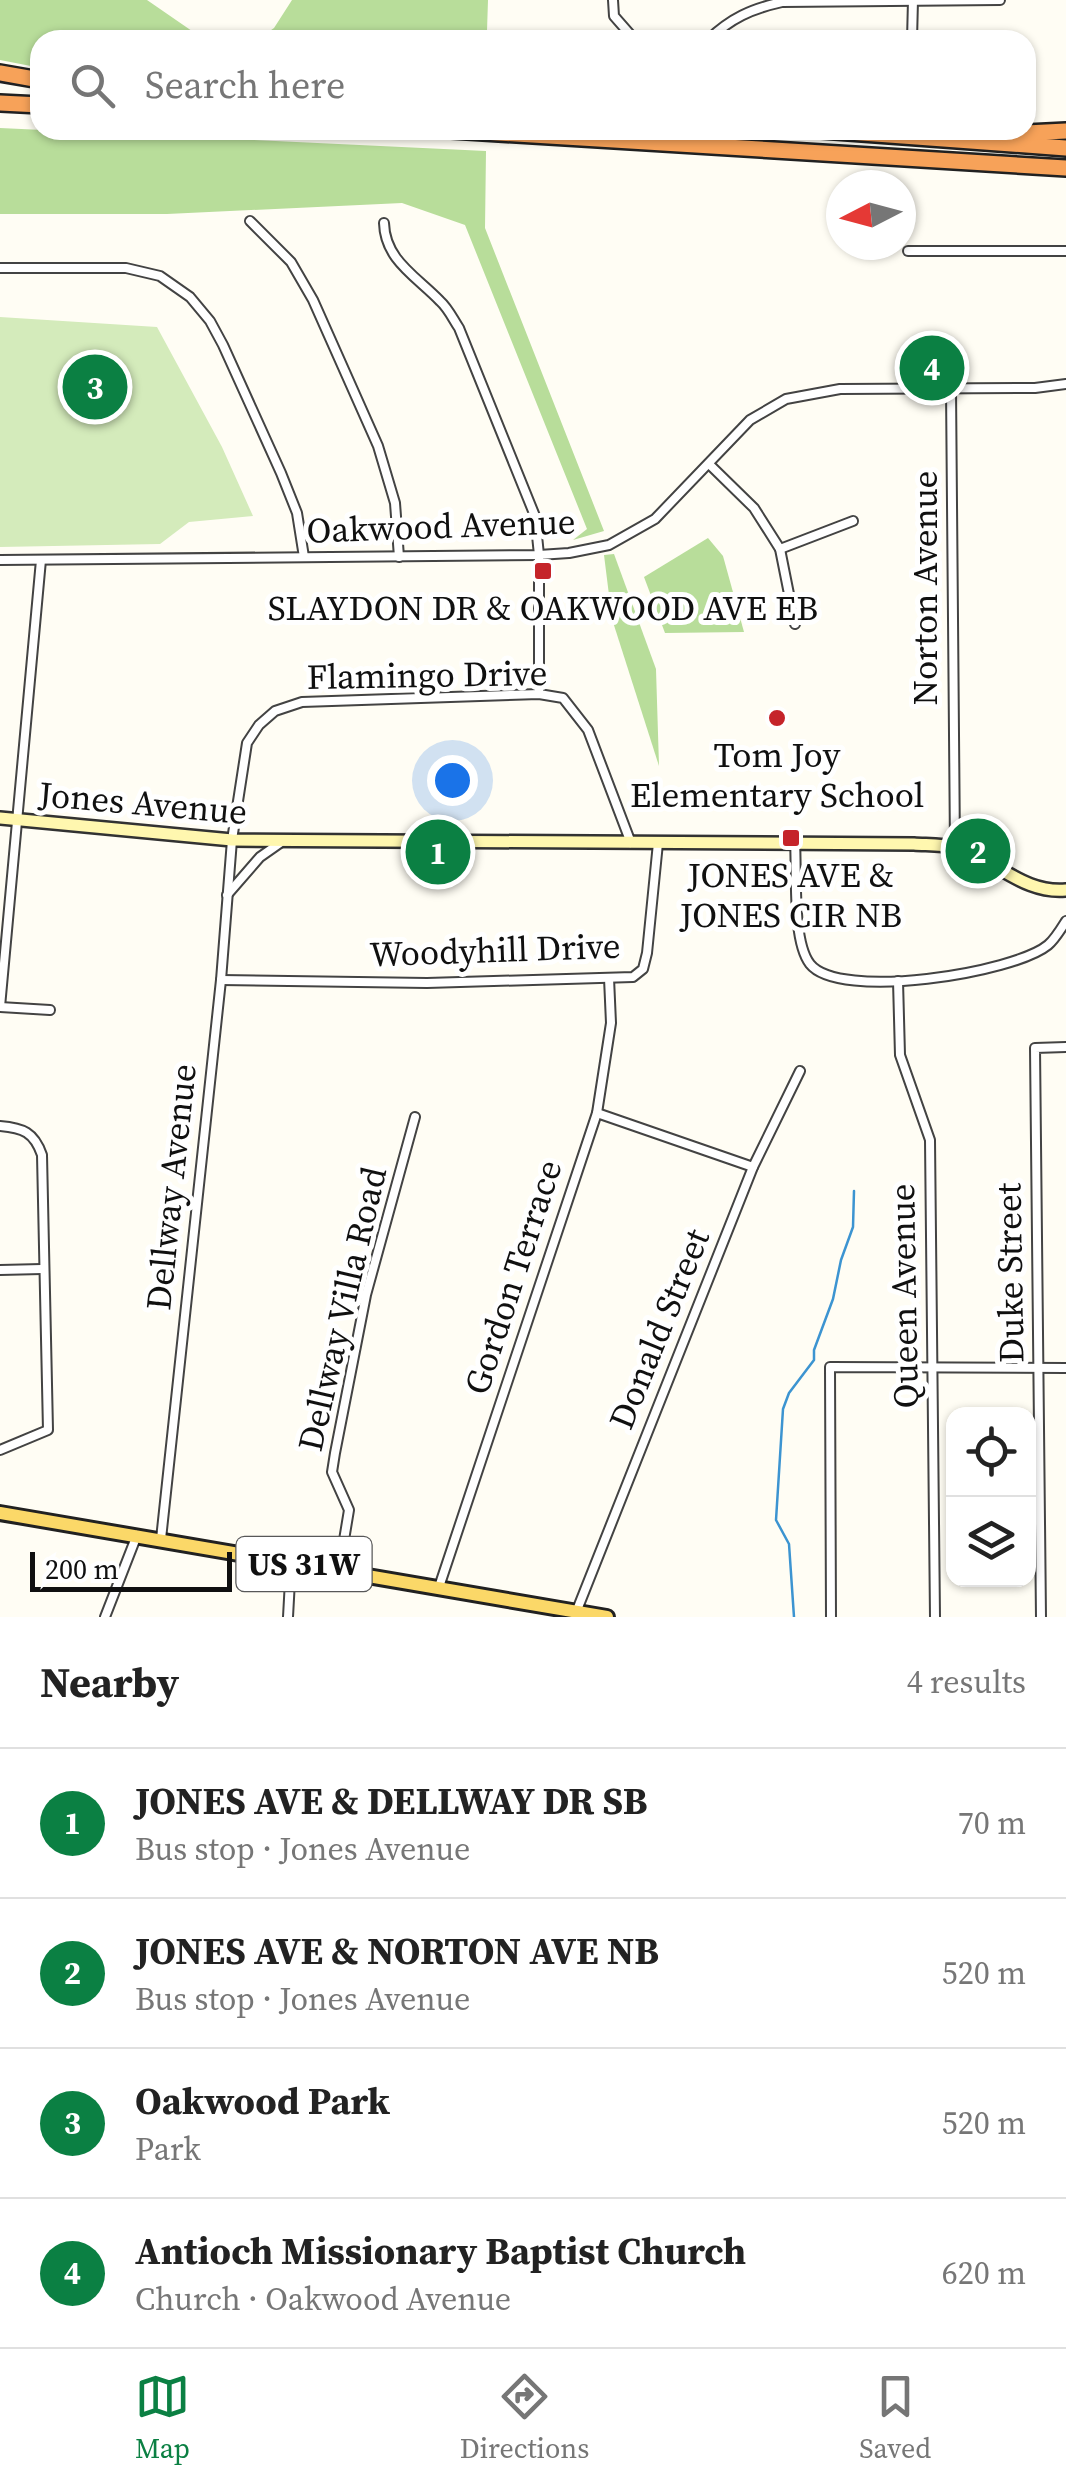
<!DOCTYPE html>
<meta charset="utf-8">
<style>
body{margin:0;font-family:"Source Serif 4",serif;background:#f6f6f6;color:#222}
.controls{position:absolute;right:30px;bottom:30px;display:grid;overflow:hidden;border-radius:20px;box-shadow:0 2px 8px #0004}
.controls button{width:90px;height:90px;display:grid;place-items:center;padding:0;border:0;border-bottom:2px solid #e0e0e0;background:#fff;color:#222;font:50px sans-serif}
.compass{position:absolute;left:826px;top:170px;width:90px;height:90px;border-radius:50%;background:#fff;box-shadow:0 2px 8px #0004;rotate:264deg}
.scale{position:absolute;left:30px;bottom:25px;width:202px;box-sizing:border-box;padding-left:10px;border:5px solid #101010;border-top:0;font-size:28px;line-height:35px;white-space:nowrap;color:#101010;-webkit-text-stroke:8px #fff;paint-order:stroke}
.you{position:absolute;left:452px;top:780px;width:35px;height:35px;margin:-25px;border:8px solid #fff;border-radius:50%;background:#1a73e8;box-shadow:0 0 0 15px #1a73e833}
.badge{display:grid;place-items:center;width:65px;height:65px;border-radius:50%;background:#0b8043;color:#fff;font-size:32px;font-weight:700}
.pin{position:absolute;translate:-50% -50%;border:5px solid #fff;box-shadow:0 2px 10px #0006}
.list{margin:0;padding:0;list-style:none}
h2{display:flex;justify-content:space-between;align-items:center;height:130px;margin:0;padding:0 40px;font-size:42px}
h2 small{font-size:32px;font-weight:400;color:#767676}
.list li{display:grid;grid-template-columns:65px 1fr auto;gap:30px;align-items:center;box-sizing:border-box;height:150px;padding:0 40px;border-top:2px solid #e0e0e0}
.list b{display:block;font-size:38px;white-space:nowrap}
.list p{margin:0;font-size:32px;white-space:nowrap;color:#767676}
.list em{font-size:32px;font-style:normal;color:#767676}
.icon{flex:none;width:55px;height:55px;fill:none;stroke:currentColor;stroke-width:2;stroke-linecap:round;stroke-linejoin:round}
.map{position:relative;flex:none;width:1066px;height:1617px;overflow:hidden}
.search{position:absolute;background:#fff;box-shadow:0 2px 8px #0004;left:30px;right:30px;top:30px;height:110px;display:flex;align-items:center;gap:25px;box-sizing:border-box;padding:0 35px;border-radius:30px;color:#767676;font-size:38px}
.sheet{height:730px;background:#fff}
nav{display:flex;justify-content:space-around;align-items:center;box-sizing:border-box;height:140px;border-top:2px solid #e0e0e0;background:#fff;font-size:28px;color:#767676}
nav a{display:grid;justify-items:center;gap:5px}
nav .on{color:#0b8043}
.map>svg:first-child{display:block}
.green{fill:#d4ebbb}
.forest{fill:#b8dd9a}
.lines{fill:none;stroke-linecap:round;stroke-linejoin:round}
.stream{stroke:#3c94d1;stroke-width:2.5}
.street-casing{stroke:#434343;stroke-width:12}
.secondary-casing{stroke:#323232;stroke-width:16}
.primary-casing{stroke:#212121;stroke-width:18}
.highway-casing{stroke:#212121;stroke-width:20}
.street{stroke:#fff;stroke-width:8}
.secondary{stroke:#fff7af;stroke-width:11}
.primary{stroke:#fbd868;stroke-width:12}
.highway{stroke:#f7a259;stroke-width:15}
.poi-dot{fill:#c5242a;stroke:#fff;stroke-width:4}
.labels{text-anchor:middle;stroke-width:10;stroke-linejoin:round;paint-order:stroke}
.shield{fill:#fff;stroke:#585858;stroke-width:2.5}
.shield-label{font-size:32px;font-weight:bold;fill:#101010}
.street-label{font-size:35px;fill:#101010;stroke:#fff}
.poi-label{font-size:35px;fill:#101010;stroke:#fff}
</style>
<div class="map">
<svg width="1066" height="1617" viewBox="0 0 1066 1617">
<rect width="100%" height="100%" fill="#fffdf4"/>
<path class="green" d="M0,317L157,327L222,447L253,516L189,522L160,544L0,547Z"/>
<g class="forest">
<path d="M0,0H147L205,40H40V67H36L0,60Z"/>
<path d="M292,0H488L487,31H439L437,40H257L274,28Z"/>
<path d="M0,128L486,151L485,228L604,531L573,540L587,529L465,225L402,203L167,214H0Z"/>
<path d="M708,538L723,556L744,632L665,633L644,577Z"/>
<path d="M614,554L656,669L659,766L612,619L604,555Z"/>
</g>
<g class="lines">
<path class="stream" d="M794,1617L789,1544L776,1520L783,1409L789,1393L814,1360V1350L833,1299L841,1260L853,1227L854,1191"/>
<g class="street-casing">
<g id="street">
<path d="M613,0L614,16L635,40"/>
<path d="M708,40C731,18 751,9 782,2L1000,0"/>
<path d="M912,40L913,0"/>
<path d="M250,221L291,262L313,300L378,446L395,503L399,557"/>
<path d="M384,223C385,260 416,276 440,301C448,308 453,319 459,328L535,516L539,555V694"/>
<path d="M908,251H1066"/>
<path d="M0,268H126L160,276L190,297L210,321L223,345L281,473L297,513L304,557"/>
<path d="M951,389L955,848"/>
<path d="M709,464L754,508L780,549L795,624"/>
<path d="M780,549L853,521"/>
<path d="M0,560L539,555L569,553L609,545L655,519L750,420L786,399L840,389L1035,388L1066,384"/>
<path d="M795,842C797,873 792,941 810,964C839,1001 1014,973 1048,945C1055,939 1061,929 1066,921"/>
<path d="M227,895L260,857L280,843"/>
<path d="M221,980L427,983L633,977L643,969L647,953L658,843"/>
<path d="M898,981L900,1055L930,1140L935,1617"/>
<path d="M0,1007L41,560"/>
<path d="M0,1007L50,1010"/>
<path d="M597,1113L753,1167"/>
<path d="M0,1126C23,1128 34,1132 42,1155L48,1430L0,1450"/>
<path d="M0,1270L42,1269"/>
<path d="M161,1539L221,980L232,840L247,743L259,725L275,711L302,702L539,694L563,698L588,730L631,843"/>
<path d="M339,1570L349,1510L332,1472L335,1453L366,1295L415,1117"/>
<path d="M439,1587L597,1113L611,1023L609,978"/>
<path d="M577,1610L753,1167L800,1071"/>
<path d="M105,1617L137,1535"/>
<path d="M288,1617L291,1562"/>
<path d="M831,1617L830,1367L1066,1368"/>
<path d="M1041,1617L1035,1048L1066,1047"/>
</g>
</g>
<g class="secondary-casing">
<path id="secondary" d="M0,818L232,840L914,844C927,845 942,844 955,848C995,858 1022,894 1066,890"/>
</g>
<g class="primary-casing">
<path id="primary" d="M0,1513L607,1617"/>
</g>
<g class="highway-casing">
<g id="highway">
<path d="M0,73L40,80"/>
<path d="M0,103L40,105"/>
<path d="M451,130L1066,168"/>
<path d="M821,130L1066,148"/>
<path d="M1005,134L1066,131"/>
</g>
</g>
<use href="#street" class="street"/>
<use href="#secondary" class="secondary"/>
<use href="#primary" class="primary"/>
<use href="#highway" class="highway"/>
</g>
<g class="poi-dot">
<rect x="533" y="561" width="20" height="20" rx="5"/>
<circle cx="777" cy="718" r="10"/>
<rect x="781" y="828" width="20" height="20" rx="5"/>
</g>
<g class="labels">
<rect class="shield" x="236.5" y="1537" width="135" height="54" rx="8"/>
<g class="shield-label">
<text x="304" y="1575">US 31W</text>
</g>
<g class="street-label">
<text transform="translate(441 526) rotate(-2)" y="12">Oakwood Avenue</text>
<text transform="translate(925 588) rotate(-90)" y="12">Norton Avenue</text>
<text transform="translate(427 675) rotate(-1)" y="12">Flamingo Drive</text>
<text transform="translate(143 803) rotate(5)" y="12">Jones Avenue</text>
<text transform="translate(495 950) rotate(-2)" y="12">Woodyhill Drive</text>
<text transform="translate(171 1187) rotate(-84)" y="12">Dellway Avenue</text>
<text transform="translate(1010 1273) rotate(-91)" y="12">Duke Street</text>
<text transform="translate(513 1277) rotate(-72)" y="12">Gordon Terrace</text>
<text transform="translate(904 1296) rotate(-91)" y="12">Queen Avenue</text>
<text transform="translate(342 1309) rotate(-77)" y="12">Dellway Villa Road</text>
<text transform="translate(659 1329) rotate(-68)" y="12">Donald Street</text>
</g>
<g class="poi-label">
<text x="543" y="620">SLAYDON DR &amp; OAKWOOD AVE EB</text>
<text x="777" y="767">Tom Joy<tspan x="777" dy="40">Elementary School</tspan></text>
<text x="791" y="887">JONES AVE &amp;<tspan x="791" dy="40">JONES CIR NB</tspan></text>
</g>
</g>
</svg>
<div class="controls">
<button><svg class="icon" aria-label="locate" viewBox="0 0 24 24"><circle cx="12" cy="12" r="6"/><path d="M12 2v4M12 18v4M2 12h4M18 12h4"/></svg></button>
<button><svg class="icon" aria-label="layers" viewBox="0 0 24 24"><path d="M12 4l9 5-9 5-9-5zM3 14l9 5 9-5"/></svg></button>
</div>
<svg class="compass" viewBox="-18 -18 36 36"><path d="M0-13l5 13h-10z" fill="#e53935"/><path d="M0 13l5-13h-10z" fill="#767676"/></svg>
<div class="scale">200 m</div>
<div class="you"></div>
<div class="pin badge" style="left:438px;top:852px">1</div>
<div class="pin badge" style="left:978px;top:851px">2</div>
<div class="pin badge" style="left:95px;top:387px">3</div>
<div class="pin badge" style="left:932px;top:368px">4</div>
<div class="search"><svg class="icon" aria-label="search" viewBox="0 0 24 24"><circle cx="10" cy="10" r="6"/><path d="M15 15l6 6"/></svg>Search here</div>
</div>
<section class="sheet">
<h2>Nearby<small>4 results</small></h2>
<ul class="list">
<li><span class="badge">1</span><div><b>JONES AVE &amp; DELLWAY DR SB</b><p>Bus stop · Jones Avenue</p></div><em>70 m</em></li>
<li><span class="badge">2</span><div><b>JONES AVE &amp; NORTON AVE NB</b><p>Bus stop · Jones Avenue</p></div><em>520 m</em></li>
<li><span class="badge">3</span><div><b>Oakwood Park</b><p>Park</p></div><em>520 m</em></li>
<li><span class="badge">4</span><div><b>Antioch Missionary Baptist Church</b><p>Church · Oakwood Avenue</p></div><em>620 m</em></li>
</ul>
</section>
<nav>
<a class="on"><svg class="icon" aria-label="map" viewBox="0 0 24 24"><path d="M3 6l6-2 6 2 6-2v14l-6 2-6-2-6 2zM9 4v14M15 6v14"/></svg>Map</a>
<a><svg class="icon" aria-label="directions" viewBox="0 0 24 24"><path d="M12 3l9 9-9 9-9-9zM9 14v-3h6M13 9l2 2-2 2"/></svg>Directions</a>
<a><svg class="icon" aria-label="saved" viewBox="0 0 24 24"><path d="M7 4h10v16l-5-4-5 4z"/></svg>Saved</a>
</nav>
